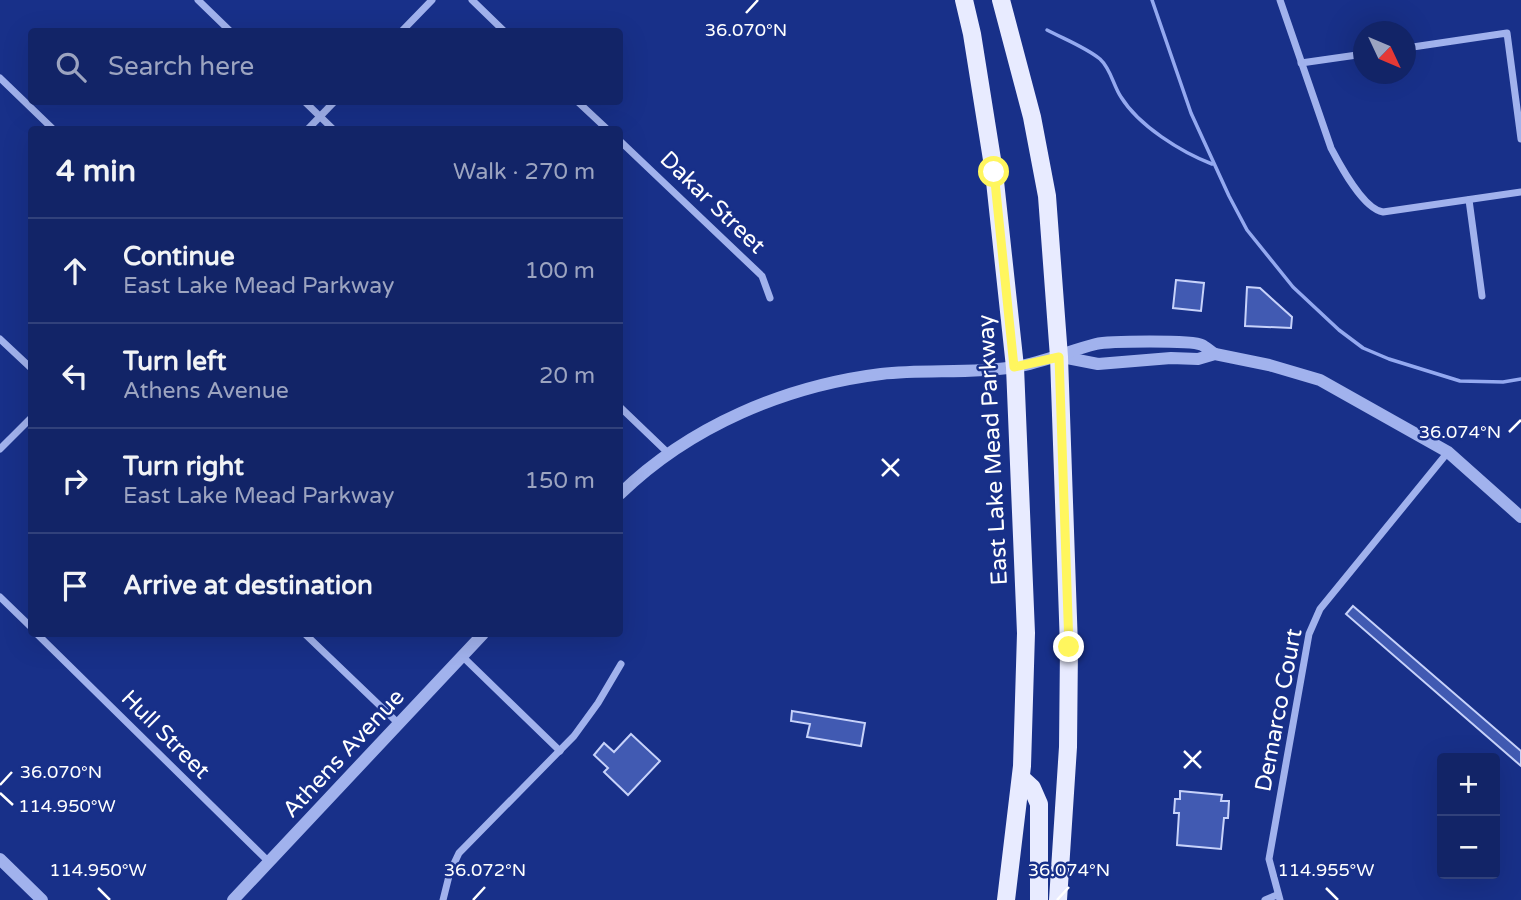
<!DOCTYPE html>
<meta charset="utf-8">
<style>
body{margin:0;font-family:"Varela Round",sans-serif;background:#1b2c6d;color:#f1f3f6}
.controls{position:absolute;right:21px;bottom:21px;display:grid;overflow:hidden;border-radius:7px;box-shadow:0 7px 28px #0002}
.controls button{width:63px;height:63px;display:grid;place-items:center;padding:0;border:0;border-bottom:2px solid #31417b;background:#122467;color:#f1f3f6;font:35px sans-serif}
.compass{position:absolute;left:1353px;top:21px;width:63px;height:63px;border-radius:50%;background:#122467;box-shadow:0 7px 28px #0002;rotate:134deg}
.stop{position:absolute;width:21px;height:21px;margin:-16px;border:5px solid #fff65e;border-radius:50%;background:#fff}
.stop.end{background:#fff65e;border-color:#fff;box-shadow:0 2px 7px #0008}
.list{margin:0;padding:0;list-style:none}
h2{display:flex;justify-content:space-between;align-items:center;height:91px;margin:0;padding:0 28px;font-size:30px}
h2 small{font-size:23px;font-weight:400;color:#9ca4c0}
.list li{display:grid;grid-template-columns:46px 1fr auto;gap:21px;align-items:center;box-sizing:border-box;height:105px;padding:0 28px;border-top:2px solid #31417b}
.list b{display:block;font-size:26px;white-space:nowrap}
.list p{margin:0;font-size:23px;white-space:nowrap;color:#9ca4c0}
.list em{font-size:23px;font-style:normal;color:#9ca4c0}
.icon{flex:none;width:38px;height:38px;fill:none;stroke:currentColor;stroke-width:2;stroke-linecap:round;stroke-linejoin:round}
.map{position:relative;flex:none;width:1521px;height:900px;overflow:hidden}
.search{position:absolute;background:#122467;box-shadow:0 7px 28px #0002;left:28px;top:28px;width:595px;height:77px;display:flex;align-items:center;gap:18px;box-sizing:border-box;padding:0 24px;border-radius:7px;color:#9ca4c0;font-size:26px}
.panel{position:absolute;background:#122467;box-shadow:0 7px 28px #0002;left:28px;top:126px;width:595px;height:511px;border-radius:7px}
.map>svg:first-child{display:block}
.lines{fill:none;stroke-linecap:round;stroke-linejoin:round}
.stream{stroke:#94a9f0;stroke-width:3.5}
.building{fill:#415ab2;stroke:#c7d2fa;stroke-width:2}
.minor{stroke:#a1b2ed;stroke-width:7}
.tertiary{stroke:#a1b2ed;stroke-width:12}
.primary{stroke:#e8ebff;stroke-width:18}
.route{stroke:#fff65e;stroke-width:9}
.ticks{fill:none;stroke:#fff;stroke-width:2.5}
.labels{text-anchor:middle;stroke-width:5;stroke-linejoin:round;paint-order:stroke}
.street-label{font-size:23px;fill:#fff;stroke:#183089}
.ticks-label{font-size:18px;text-anchor:middle;fill:#fff;stroke:#183089;stroke-width:5;stroke-linejoin:round;paint-order:stroke}
</style>
<div class="map">
<svg width="1521" height="900" viewBox="0 0 1521 900">
<rect width="100%" height="100%" fill="#183089"/>
<g class="lines">
<g class="stream">
<path d="M1152,0L1191,113L1229,196L1247,230L1293,287L1339,330L1363,348L1389,359L1460,381L1503,382L1521,379"/>
<path d="M1047,30C1064,39 1085,47 1100,59C1111,69 1113,85 1121,97C1139,126 1181,152 1212,164"/>
</g>
</g>
<g class="building">
<path d="M1176,280L1204,283L1201,311L1173,308Z"/>
<path d="M1247,287L1260,288L1292,317L1291,328L1245,326Z"/>
<path d="M1353,606L1521,751V766L1346,614Z"/>
<path d="M792,711L865,723L861,746L807,737L810,724L791,721Z"/>
<path d="M631,734L660,761L628,795L604,772L608,768L594,755L604,743L614,752Z"/>
<path d="M1180,791L1222,795L1221,801H1229L1228,818H1224L1221,849L1177,845L1179,813H1174L1175,799H1180Z"/>
</g>
<g class="lines">
<g class="minor">
<path d="M198,0L231,32"/>
<path d="M472,0L505,32"/>
<path d="M1280,0L1331,148C1340,165 1363,209 1383,212L1521,192"/>
<path d="M401,32L432,0"/>
<path d="M1406,48L1507,33L1521,139"/>
<path d="M1301,63L1364,54"/>
<path d="M0,78L54,130"/>
<path d="M305,102L334,130"/>
<path d="M578,102L608,130"/>
<path d="M307,130L334,102"/>
<path d="M620,141L762,276L770,298"/>
<path d="M1469,200L1482,296"/>
<path d="M0,339L32,369"/>
<path d="M620,407L668,453"/>
<path d="M0,449L32,417"/>
<path d="M0,597L32,628"/>
<path d="M37,634L269,862"/>
<path d="M305,634L399,724"/>
<path d="M462,656L560,751"/>
<path d="M443,900L450,872L459,853L574,736L598,703L621,664"/>
<path d="M1265,900L1277,895"/>
<path d="M1280,900L1269,859L1309,634L1320,609L1448,452"/>
</g>
<g class="tertiary">
<path d="M1062,357L1098,364L1171,358L1198,359L1215,354L1269,365L1320,380L1448,452L1521,517"/>
<path d="M620,494C690,426 785,386 881,374C925,369 971,374 1014,367C1042,363 1068,351 1096,344C1108,341 1192,340 1202,345C1206,347 1211,352 1215,354"/>
<path d="M0,859L42,900"/>
<path d="M233,900L483,634"/>
</g>
<g class="primary">
<path d="M964,0L972,34L994,172L1015,367L1026,633L1022,766L1006,900"/>
<path d="M1001,0L1032,117L1047,196L1059,357L1069,647L1068,747L1058,900"/>
<path d="M1021,778L1032,788L1039,804V900"/>
</g>
</g>
<g class="lines">
<path class="route" d="M994,172L1014,367L1059,357L1069,647"/>
</g>
<path class="ticks" d="M746,13L758,0M1509,432L1521,420M882,459L899,476M882,476L899,459M1184,751L1201,768M1184,768L1201,751M0,785L12,772M0,793L13,805M98,888L110,900M1326,888L1338,900M473,900L485,887M1057,900L1069,887"/>
<g class="labels">
<g class="street-label">
<text transform="translate(713 202) rotate(44)" y="8">Dakar Street</text>
<text transform="translate(992 450) rotate(-93)" y="8">East Lake Mead Parkway</text>
<text transform="translate(1278 710) rotate(-79)" y="8">Demarco Court</text>
<text transform="translate(166 734) rotate(45)" y="8">Hull Street</text>
<text transform="translate(343 753) rotate(-47)" y="8">Athens Avenue</text>
</g>
</g>
<g class="ticks-label">
<text x="746" y="36">36.070°N</text>
<text x="1460" y="438">36.074°N</text>
<text x="61" y="778">36.070°N</text>
<text x="67" y="812">114.950°W</text>
<text x="485" y="876">36.072°N</text>
<text x="1069" y="876">36.074°N</text>
<text x="98" y="876">114.950°W</text>
<text x="1326" y="876">114.955°W</text>
</g>
</svg>
<div class="controls">
<button>+</button>
<button>−</button>
</div>
<svg class="compass" viewBox="-18 -18 36 36"><path d="M0-13l5 13h-10z" fill="#e53935"/><path d="M0 13l5-13h-10z" fill="#9ca4c0"/></svg>
<div class="stop" style="left:994px;top:172px"></div>
<div class="stop end" style="left:1069px;top:647px"></div>
<div class="search"><svg class="icon" aria-label="search" viewBox="0 0 24 24"><circle cx="10" cy="10" r="6"/><path d="M15 15l6 6"/></svg>Search here</div>
<section class="panel">
<h2>4 min<small>Walk · 270 m</small></h2>
<ul class="list">
<li><svg class="icon" aria-label="ahead" viewBox="0 0 24 24"><path d="M12 20V5M6 11l6-6 6 6"/></svg><div><b>Continue</b><p>East Lake Mead Parkway</p></div><em>100 m</em></li>
<li><svg class="icon" aria-label="left" viewBox="0 0 24 24"><path d="M17 20v-9H6M10 6l-5 5 5 5"/></svg><div><b>Turn left</b><p>Athens Avenue</p></div><em>20 m</em></li>
<li><svg class="icon" aria-label="right" viewBox="0 0 24 24"><path d="M7 20v-9h11M14 6l5 5-5 5"/></svg><div><b>Turn right</b><p>East Lake Mead Parkway</p></div><em>150 m</em></li>
<li><svg class="icon" aria-label="arrive" viewBox="0 0 24 24"><path d="M6 21V4h12l-3 4 3 4H6"/></svg><div><b>Arrive at destination</b></div></li>
</ul>
</section>
</div>
